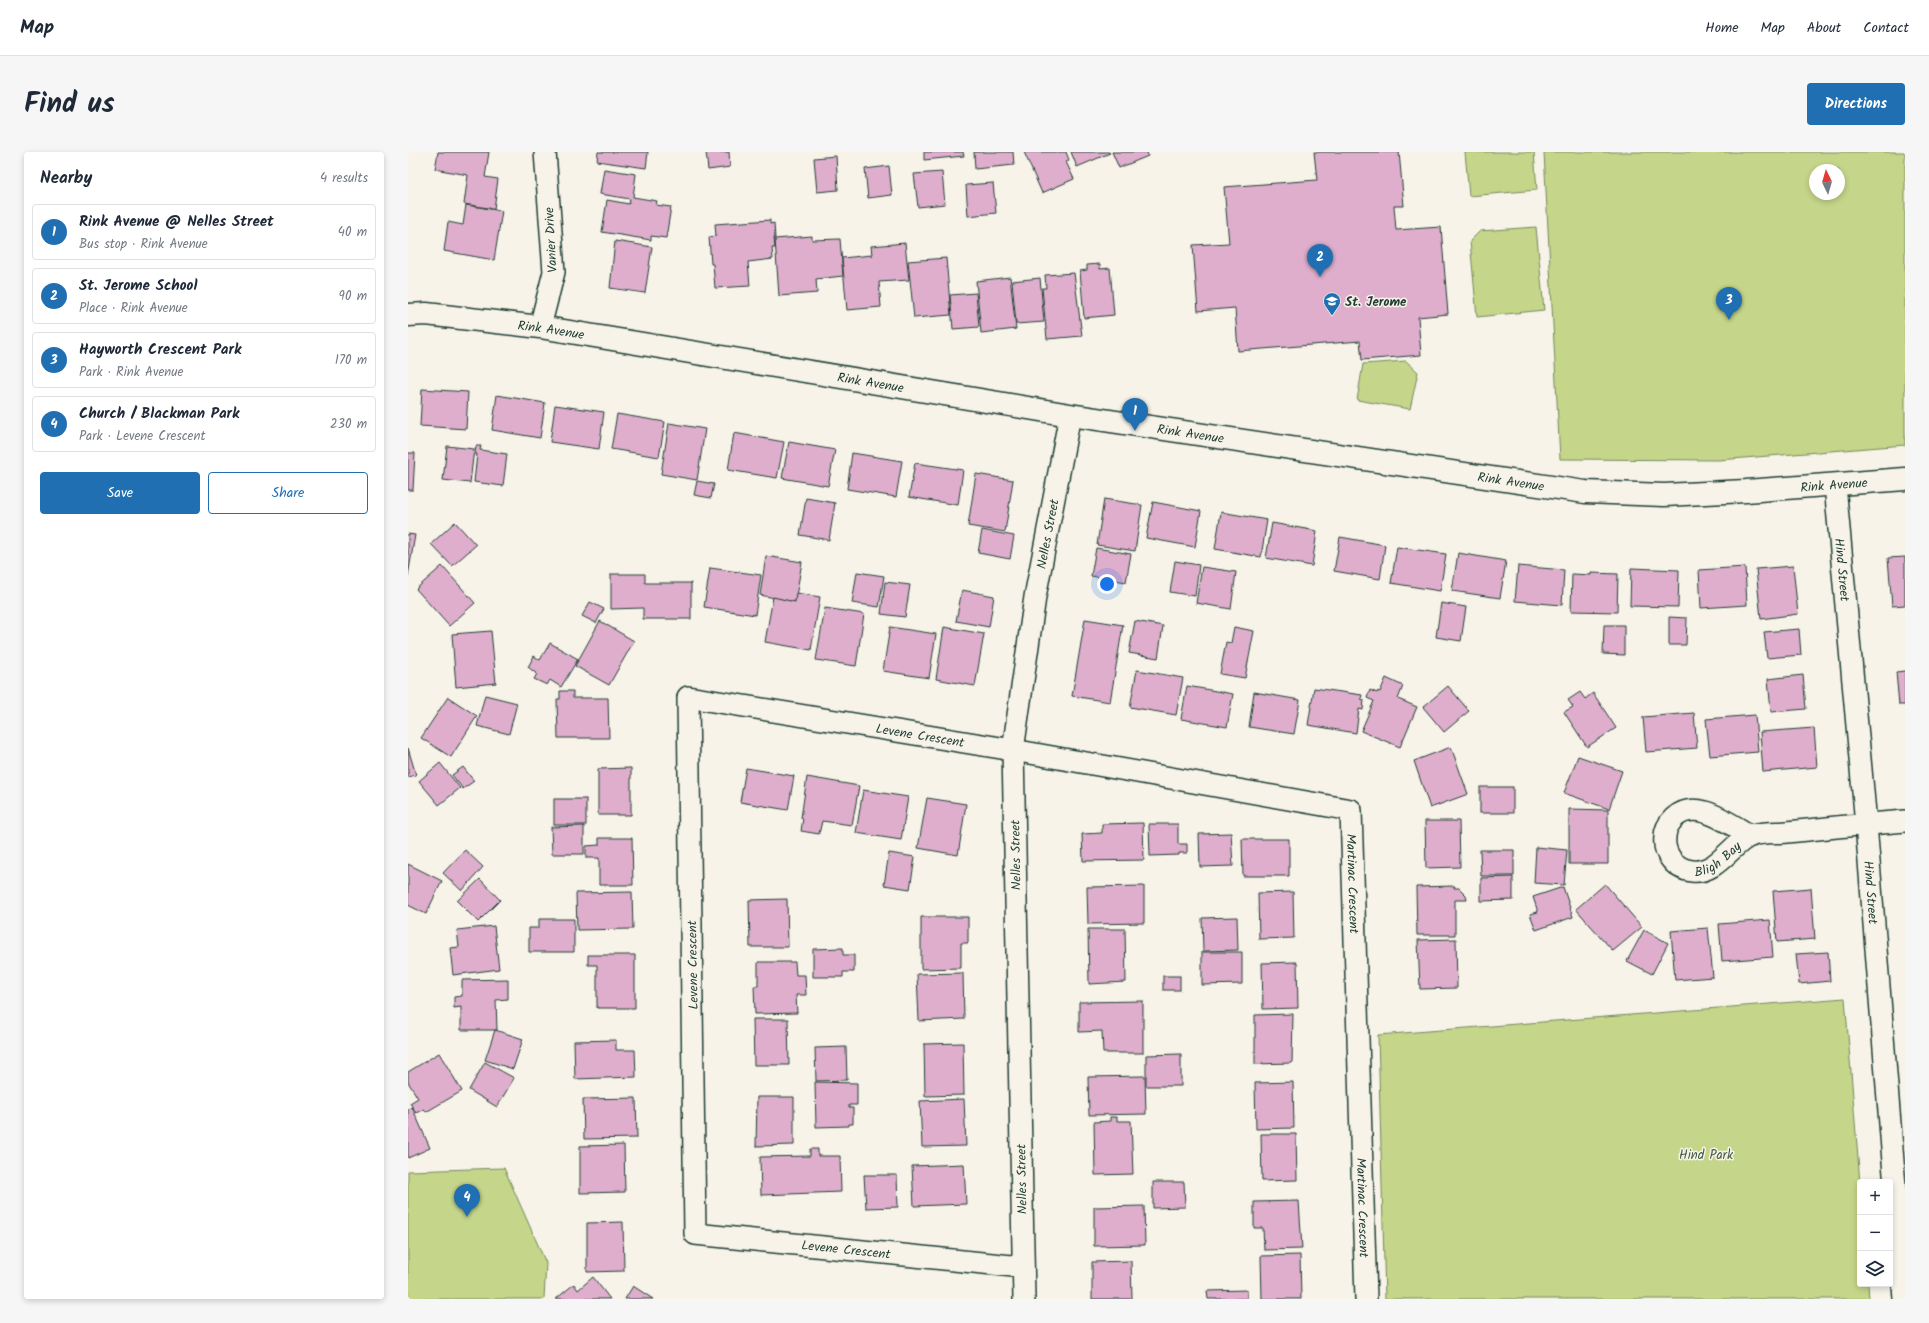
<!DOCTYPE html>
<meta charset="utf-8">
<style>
body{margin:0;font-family:Kalam,sans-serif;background:#f6f6f7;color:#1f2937}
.controls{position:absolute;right:12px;bottom:12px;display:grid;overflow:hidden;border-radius:4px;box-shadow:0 2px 6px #0003}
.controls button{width:36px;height:36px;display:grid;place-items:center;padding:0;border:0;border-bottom:1px solid #e0e1e3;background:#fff;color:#1f2937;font:20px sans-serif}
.compass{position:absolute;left:1401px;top:12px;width:36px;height:36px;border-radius:50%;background:#fff;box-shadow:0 2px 6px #0003;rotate:355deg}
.you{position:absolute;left:699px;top:432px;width:14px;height:14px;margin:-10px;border:3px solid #fff;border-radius:50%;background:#1a73e8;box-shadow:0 0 0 6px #1a73e833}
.badge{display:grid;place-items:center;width:26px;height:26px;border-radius:50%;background:#1f6fb2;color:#fff;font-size:13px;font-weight:700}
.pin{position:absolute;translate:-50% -33px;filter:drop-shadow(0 1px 2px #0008)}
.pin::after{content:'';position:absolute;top:21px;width:14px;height:12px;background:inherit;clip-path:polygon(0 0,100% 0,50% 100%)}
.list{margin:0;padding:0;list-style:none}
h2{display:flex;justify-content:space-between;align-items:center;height:52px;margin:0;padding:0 16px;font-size:17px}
h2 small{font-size:13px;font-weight:400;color:#747a83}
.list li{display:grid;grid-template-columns:26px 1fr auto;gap:12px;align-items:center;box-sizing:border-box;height:56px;margin:0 8px 8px;padding:0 8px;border:1px solid #e0e1e3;border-radius:4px}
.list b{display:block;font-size:15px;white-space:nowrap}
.list p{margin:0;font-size:13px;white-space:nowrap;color:#747a83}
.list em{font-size:13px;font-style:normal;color:#747a83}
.actions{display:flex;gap:8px;padding:12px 16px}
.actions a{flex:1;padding:9px 0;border:1px solid #1f6fb2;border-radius:4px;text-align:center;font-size:14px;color:#1f6fb2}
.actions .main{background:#1f6fb2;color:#fff}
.icon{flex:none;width:22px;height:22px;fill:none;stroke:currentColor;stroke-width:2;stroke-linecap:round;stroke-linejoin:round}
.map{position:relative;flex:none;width:1497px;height:1147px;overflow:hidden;border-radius:4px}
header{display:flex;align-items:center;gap:24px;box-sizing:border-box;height:56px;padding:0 20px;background:#fff;border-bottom:1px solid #e0e1e3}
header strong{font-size:19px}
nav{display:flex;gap:22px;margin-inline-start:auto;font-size:14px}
.intro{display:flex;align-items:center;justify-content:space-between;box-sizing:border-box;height:96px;padding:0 24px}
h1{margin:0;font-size:28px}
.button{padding:10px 18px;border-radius:4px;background:#1f6fb2;color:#fff;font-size:14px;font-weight:700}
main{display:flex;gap:24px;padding:0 24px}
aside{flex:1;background:#fff;border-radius:4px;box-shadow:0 2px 6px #0003}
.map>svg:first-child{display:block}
.green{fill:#c5d589;stroke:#72895e;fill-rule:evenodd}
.building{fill:#dfaecd;stroke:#1f3d34}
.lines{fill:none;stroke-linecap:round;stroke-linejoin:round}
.street-casing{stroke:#1f3d34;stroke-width:24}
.secondary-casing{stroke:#1f3d34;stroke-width:25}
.street{stroke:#f7f3e8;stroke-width:21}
.secondary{stroke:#f7f3e8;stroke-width:22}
.labels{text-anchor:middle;stroke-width:3;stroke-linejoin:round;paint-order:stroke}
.street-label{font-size:13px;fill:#1f3d34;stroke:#f7f3e8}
.poi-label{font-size:13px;font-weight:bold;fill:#1f3d34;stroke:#f7f3e8;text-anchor:start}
.park-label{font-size:13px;fill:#405b45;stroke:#f7f3e8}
</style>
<header>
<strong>Map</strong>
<nav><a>Home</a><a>Map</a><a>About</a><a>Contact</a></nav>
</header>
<div class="intro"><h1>Find us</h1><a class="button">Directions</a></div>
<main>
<aside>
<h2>Nearby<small>4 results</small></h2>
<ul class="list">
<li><span class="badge">1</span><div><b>Rink Avenue @ Nelles Street</b><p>Bus stop · Rink Avenue</p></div><em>40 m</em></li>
<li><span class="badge">2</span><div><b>St. Jerome School</b><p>Place · Rink Avenue</p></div><em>90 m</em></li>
<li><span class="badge">3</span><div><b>Hayworth Crescent Park</b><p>Park · Rink Avenue</p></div><em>170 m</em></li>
<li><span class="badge">4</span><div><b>Church / Blackman Park</b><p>Park · Levene Crescent</p></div><em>230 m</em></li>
</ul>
<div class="actions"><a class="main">Save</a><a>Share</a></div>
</aside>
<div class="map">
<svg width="1497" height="1147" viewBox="0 0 1497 1147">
<rect width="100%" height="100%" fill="#f7f3e8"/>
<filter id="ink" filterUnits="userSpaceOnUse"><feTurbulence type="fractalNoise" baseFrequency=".025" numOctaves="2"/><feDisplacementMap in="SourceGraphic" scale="8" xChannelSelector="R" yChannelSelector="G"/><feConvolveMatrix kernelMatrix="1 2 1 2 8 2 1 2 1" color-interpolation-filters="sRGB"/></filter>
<g filter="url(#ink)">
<g class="green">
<path d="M1057,0H1126L1129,38L1061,44Z"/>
<path d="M1136,0H1497V293L1311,308L1152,307ZM1407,18H1431V42H1407Z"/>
<path d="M1128,75L1136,158L1069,165L1062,89L1072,79Z"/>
<path d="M998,209L1010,220L1002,257L949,248L955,212Z"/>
<path d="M1437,846L1452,1031V1132H1460L1461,1147H977L970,883Z"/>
<path d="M96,1016L138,1111L136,1147H0V1019Z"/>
</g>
<g class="building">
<path d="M30,0H81L77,25L90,27L86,57L56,52L60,23L27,17Z"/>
<path d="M190,0H240L238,16L189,9Z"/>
<path d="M298,0H321L322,15L300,18Z"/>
<path d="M516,0H555L556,4L516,8Z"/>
<path d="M566,0H605L606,13L567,17Z"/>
<path d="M616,0H658L661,8L658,10L666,27L634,41Z"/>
<path d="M663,0H701L702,1L669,15Z"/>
<path d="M704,0H739L740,4L711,16Z"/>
<path d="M906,0H991L996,54H986L988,78L1033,75L1040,162L1010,165L1013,203L954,208L952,189L830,199L827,156L790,159L785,93L821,91L816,35L909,28Z"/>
<path d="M428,4L430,38L409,40L406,6Z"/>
<path d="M481,14L484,43L460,46L457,17Z"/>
<path d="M196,17L228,22L225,45L249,49L248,53L263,55L258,86L243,84V88L194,80L199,48L221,52L222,47L192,42Z"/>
<path d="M534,20L537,52L510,55L506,22Z"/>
<path d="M585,31L588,61L560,64L558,33Z"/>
<path d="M58,53L94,59L86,108L36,99L40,70L55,73Z"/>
<path d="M362,68V72L366,71L367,86H366L367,96H364L365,107L340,110L342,134L307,136L305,112H303L301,85L308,84L307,72Z"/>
<path d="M404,84V88L432,87L435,124L408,127L409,141L371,144L367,87Z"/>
<path d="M207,89L244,95L237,141L202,136Z"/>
<path d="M497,91L501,128L471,130L473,155L439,158L434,106L464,103L463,94Z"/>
<path d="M538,106L543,163L506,166L500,109Z"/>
<path d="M692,112V117L702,116L706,163L676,166L672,119L679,118V113Z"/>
<path d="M666,121L674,184L639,187L634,136H638L637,123Z"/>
<path d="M602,125L608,177L573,181L568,129Z"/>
<path d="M632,126L636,170L608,172L604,129Z"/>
<path d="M568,141L571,175L545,177L542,143Z"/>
<path d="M14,237L60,240L58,277L12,274Z"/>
<path d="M89,243L137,251L132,286L84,278Z"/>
<path d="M147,253L196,260L191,297L142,290Z"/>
<path d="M209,262L257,270L251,305L203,297Z"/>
<path d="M261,271L297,277L289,328L253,322Z"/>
<path d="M326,281L376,290L369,326L320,318Z"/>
<path d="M381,290L427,298L420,334L374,326Z"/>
<path d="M39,294L66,297L62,331L35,328Z"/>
<path d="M68,294H73L72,298L99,302L95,334L66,330L69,302H67Z"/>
<path d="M0,301H7L5,338H0Z"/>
<path d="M444,301L494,309L488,345L439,337Z"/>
<path d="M507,311L555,318L550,353L501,345Z"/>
<path d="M568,322L605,328L597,380L560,374Z"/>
<path d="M289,329L306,332L303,346L286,343Z"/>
<path d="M398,346L427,351L421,388L392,383Z"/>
<path d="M696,347L734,353L727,399L689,393Z"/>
<path d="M745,350L793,359L787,395L738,386Z"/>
<path d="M813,360L859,368L853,405L807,397Z"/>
<path d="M47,370L68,393L44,414L23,392Z"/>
<path d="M864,371L909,379L904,414L858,406Z"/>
<path d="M574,378L606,384L602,407L570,401Z"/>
<path d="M0,382L7,383L0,424Z"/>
<path d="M932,385L977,393L972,427L926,419Z"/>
<path d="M989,395L1038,402L1032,439L983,431Z"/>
<path d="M688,396L723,402L718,430L683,424Z"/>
<path d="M1050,401L1098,409L1092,446L1044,439Z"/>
<path d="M358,404L394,410L387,450L352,443Z"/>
<path d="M1497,405V453L1484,454L1480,406Z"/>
<path d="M767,409L791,413L787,444L762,440Z"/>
<path d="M34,414L67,451L41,474L8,437Z"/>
<path d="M1110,414L1156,418L1154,453L1107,449Z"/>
<path d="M1385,414L1390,462L1353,467L1348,417Z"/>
<path d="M794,415L828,420L823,457L788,451Z"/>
<path d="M1337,415L1339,453L1293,456L1291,418Z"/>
<path d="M302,416L353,423L347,463L296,455Z"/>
<path d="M1223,416L1271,418L1270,455L1222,454Z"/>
<path d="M449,420L476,424L471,455L444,451Z"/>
<path d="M1183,421L1210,422L1209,460L1163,459L1164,422L1183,423Z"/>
<path d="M203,422H237V431H283V467H235V456L203,457Z"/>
<path d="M477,430L502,433L497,465L473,462Z"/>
<path d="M554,438L586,444L581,475L548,469Z"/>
<path d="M388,441L412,445L403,498L357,490L365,445L387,450Z"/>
<path d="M182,450L196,457L188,471L174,464Z"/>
<path d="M1033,451L1058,455L1053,489L1028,485Z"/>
<path d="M417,456L456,462L448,514L408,508Z"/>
<path d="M1261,465L1279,466L1278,493H1261Z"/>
<path d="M677,467L715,473L702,550L664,544Z"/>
<path d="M192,469L226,489L201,533L167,514Z"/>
<path d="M727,469L755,474L750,506L721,501Z"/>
<path d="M1196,473H1216V503L1195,502Z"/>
<path d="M482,475L528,482L521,526L475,519Z"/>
<path d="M536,475L576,482L567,534L528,527Z"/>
<path d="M826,475L846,479L837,526L812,522L818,490L823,491Z"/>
<path d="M1391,477L1393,503L1359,506L1356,480Z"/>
<path d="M83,479L88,531L48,535L44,482Z"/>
<path d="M142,491L170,507L153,535L142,528L139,533L126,527L129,522L120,515L126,504L132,508Z"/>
<path d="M729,518L775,526L768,563L722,555Z"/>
<path d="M1497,519V553H1491L1488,520Z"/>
<path d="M1395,523L1398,557L1363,560L1360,527Z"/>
<path d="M978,526L995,534L990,547L1009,555L992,595L953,579L966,549L959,546L962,538L969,541L970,539L972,540Z"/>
<path d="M779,534L825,542L819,575L773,567Z"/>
<path d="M1040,534L1061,559L1036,580L1015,555Z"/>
<path d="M906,536L954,543L953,547L956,548L955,558L951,557L948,581L900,573Z"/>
<path d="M152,539H165V546H200L201,586H150L149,547H152Z"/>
<path d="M846,540L892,548L886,582L841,575Z"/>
<path d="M1172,540L1177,547L1185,541L1208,576L1179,595L1156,560L1165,555L1160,548Z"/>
<path d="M77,543L109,551L101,582L69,574Z"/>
<path d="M40,545L69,564L43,605L13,586Z"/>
<path d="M1286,561L1289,596L1238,600L1235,565Z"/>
<path d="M1347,563L1350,600L1302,604L1298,567Z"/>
<path d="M1406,576L1409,615L1355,620L1352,580Z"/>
<path d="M1043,595L1060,642L1022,656L1006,609Z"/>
<path d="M0,596L8,623L0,625Z"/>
<path d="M1170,604L1214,619L1201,657L1156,641Z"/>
<path d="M32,611L52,636L31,653L11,629Z"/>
<path d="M55,615L66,629L55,637L44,623Z"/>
<path d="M223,616V663H190V617Z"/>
<path d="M338,616L386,624L380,658L332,650Z"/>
<path d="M399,625L451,634L444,673L414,669L411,682L393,679L395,666H393Z"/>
<rect x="1072" y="635" width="33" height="26"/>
<path d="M455,638L500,645L493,688L448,681Z"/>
<path d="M519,646L558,652L550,703L510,696Z"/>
<rect x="146" y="647" width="32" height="26"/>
<path d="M1161,657L1200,658V712H1161Z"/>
<path d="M1017,669H1051L1052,715L1018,716Z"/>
<path d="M735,671L736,708L675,709L674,682L694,681V672Z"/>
<path d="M741,672H770V692H779V701H771V703L742,704Z"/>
<path d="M176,674V702H144L143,675Z"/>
<path d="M823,681L825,714L792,715L791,682Z"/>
<path d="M191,686H224L225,733H191V706H178V694L191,693Z"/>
<path d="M834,687H881V724H835Z"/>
<path d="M1128,695L1159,698L1156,733L1126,731Z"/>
<path d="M57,698L75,715L54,739L35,721Z"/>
<path d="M1072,698H1106V724H1073Z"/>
<path d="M481,701L507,705L502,737L476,733Z"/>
<path d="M0,712L34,729L18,762L0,753Z"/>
<path d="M1105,725V748L1073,749V726Z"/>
<path d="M72,727L92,748L70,770L49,749Z"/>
<path d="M1197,732L1234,775L1205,799L1168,757Z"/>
<path d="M736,734V771L680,772L679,735Z"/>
<path d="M1047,734L1046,736H1051L1058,743L1059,748H1047V783H1009L1008,735Z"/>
<path d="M1155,735L1165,765L1128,778L1122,762L1130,760L1125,745Z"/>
<path d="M1403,736L1407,787L1369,790L1365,739Z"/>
<path d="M224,740L225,777L169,778L168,741Z"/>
<path d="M885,740L886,786L851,787L850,741Z"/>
<path d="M379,747L380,795H342L341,748Z"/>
<path d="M513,765H560V791H553V816L513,817Z"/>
<path d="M829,765L830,798L795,799L794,766Z"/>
<path d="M131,767H166V800H121V776H131Z"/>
<path d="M1362,768L1365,805L1314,809L1311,772Z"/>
<path d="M86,774L91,817L45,823L42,796L51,795L49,778Z"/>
<path d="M1300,776L1305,825L1267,828L1263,779Z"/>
<path d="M680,777H717L718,830L681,832Z"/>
<path d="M1236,778L1260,791L1244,822L1219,809Z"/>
<path d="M1048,787L1049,836L1012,837L1010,788Z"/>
<path d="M435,796V803H446V820H435V825H405V797Z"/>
<path d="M794,800H834V832L794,833Z"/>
<path d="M1420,800L1422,829L1391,832L1388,802Z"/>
<path d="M180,803H227V856H189V813H180Z"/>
<path d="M350,810H387L388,823H397L398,843H388L389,861L347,862L346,834H350Z"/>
<path d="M889,810L890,856L855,857L854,811Z"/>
<path d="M555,821L556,867L511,869L509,822Z"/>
<rect x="755" y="824" width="17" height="14"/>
<path d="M100,827V847L88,848L89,878H53V855L46,856V845L54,844V828Z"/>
<path d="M735,849V901H695L694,879L671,880V850Z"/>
<path d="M885,862L884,911L847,912V863Z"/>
<path d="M345,867H380L381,913H346Z"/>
<path d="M87,878L115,887L105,917L77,908Z"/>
<path d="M208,888V898H227L228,925L167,927L166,889Z"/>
<path d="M555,891L556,943L517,944L516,892Z"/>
<path d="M438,895L439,928L408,929L407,896Z"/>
<path d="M31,901L54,939L18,960L16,957L8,961L2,951L10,946L0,930V920Z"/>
<path d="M773,902V934H738V903Z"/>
<path d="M77,910L106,926L89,955L61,938Z"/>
<path d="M737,924L738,962L681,963L680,925Z"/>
<path d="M407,930L449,931V953H441V956H445V972H441V974L408,975Z"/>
<path d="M885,930L886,976L848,977L847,931Z"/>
<path d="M349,945H386V993L348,994Z"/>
<path d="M228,946L229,986L176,987L175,947Z"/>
<path d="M556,947L558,994L514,995L512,949Z"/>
<path d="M4,955L22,996L0,1006V957Z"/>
<path d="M702,965H709V969H723L725,1022L687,1023L686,970L702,969Z"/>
<path d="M853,982H888L889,1028L854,1029Z"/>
<path d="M216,993L217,1040L172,1041V994Z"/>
<path d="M402,997H410V1004H432L433,1040L353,1043L352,1005L402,1004Z"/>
<path d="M556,1012L558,1052L506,1054L504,1014Z"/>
<path d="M456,1023H489L490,1055L458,1056Z"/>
<path d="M745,1030H776L777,1055L745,1056Z"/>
<path d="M891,1049L894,1097L856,1098L855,1076H846V1050Z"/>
<path d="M736,1054L737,1093L686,1094V1055Z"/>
<path d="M215,1070L216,1119L179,1120V1071Z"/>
<path d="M892,1103L893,1147H854L853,1104Z"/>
<path d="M723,1109L724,1147H684V1110Z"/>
<path d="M185,1125L202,1147H148L166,1132L170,1138Z"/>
<path d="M225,1134L245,1147H217Z"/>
<path d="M839,1138V1147H800L799,1139Z"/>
</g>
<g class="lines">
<g class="street-casing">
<g id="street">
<path d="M132,175L146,120L137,0"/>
<path id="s1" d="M1427,333L1458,672L1496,1147"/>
<path id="s2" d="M1343,684C1321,672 1288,645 1266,666C1261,671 1257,677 1257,685C1255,701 1266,717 1284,719C1309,722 1323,692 1342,684C1350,680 1369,681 1379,680C1418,676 1458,672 1497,669"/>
<path id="s3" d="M615,1115L287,1082L280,545L605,598L943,658L958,1147"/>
<path id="s4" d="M616,1147L605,598L627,445L662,263"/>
</g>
</g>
<g class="secondary-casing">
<g id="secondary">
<path id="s5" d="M0,163L18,162L132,175L662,263L1177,340L1256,343L1338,339L1497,327"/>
</g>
</g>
<use href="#street" class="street"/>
<use href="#secondary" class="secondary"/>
</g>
</g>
<defs>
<g id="school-pin" transform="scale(0.9)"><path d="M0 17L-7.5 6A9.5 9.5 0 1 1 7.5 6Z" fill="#1f6fb2" stroke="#f7f3e8"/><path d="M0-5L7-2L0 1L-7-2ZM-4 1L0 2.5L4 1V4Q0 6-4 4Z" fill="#fff"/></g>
</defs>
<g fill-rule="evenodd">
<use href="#school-pin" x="924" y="149"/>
</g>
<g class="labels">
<g class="street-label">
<text transform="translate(142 88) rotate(-93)" y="5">Vanier Drive</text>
<text dy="5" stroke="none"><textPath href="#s5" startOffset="144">Rink Avenue</textPath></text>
<text dy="5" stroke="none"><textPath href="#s5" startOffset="468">Rink Avenue</textPath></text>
<text dy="5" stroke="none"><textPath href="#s5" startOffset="792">Rink Avenue</textPath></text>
<text dy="5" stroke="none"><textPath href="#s5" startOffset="1116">Rink Avenue</textPath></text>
<text dy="5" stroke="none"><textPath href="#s5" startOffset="1440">Rink Avenue</textPath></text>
<text dy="5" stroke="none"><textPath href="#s4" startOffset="768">Nelles Street</textPath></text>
<text dy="5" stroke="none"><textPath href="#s1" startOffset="85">Hind Street</textPath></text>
<text dy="5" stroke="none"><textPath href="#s3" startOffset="1102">Levene Crescent</textPath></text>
<text transform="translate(607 703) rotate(-91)" y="5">Nelles Street</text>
<text dy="5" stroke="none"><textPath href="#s2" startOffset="184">Bligh Bay</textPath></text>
<text dy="5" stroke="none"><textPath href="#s3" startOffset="1613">Martinac Crescent</textPath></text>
<text dy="5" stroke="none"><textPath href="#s1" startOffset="409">Hind Street</textPath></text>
<text transform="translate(284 813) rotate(-91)" y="5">Levene Crescent</text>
<text transform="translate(613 1027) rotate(-91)" y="5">Nelles Street</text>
<text dy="5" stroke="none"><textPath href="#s3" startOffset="1937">Martinac Crescent</textPath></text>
<text transform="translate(438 1097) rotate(6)" y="5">Levene Crescent</text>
</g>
<g class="poi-label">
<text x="937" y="154">St. Jerome</text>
</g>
<g class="park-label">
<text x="1298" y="1007">Hind Park</text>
</g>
</g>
</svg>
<div class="controls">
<button>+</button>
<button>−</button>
<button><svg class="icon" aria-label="layers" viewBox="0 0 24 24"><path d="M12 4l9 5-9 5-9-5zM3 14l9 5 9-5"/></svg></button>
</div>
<svg class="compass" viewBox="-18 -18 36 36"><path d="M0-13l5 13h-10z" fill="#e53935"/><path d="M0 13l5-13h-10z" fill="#747a83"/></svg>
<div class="you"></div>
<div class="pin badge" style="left:727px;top:279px">1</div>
<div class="pin badge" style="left:912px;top:125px">2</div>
<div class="pin badge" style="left:1321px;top:168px">3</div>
<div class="pin badge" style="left:59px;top:1065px">4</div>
</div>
</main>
